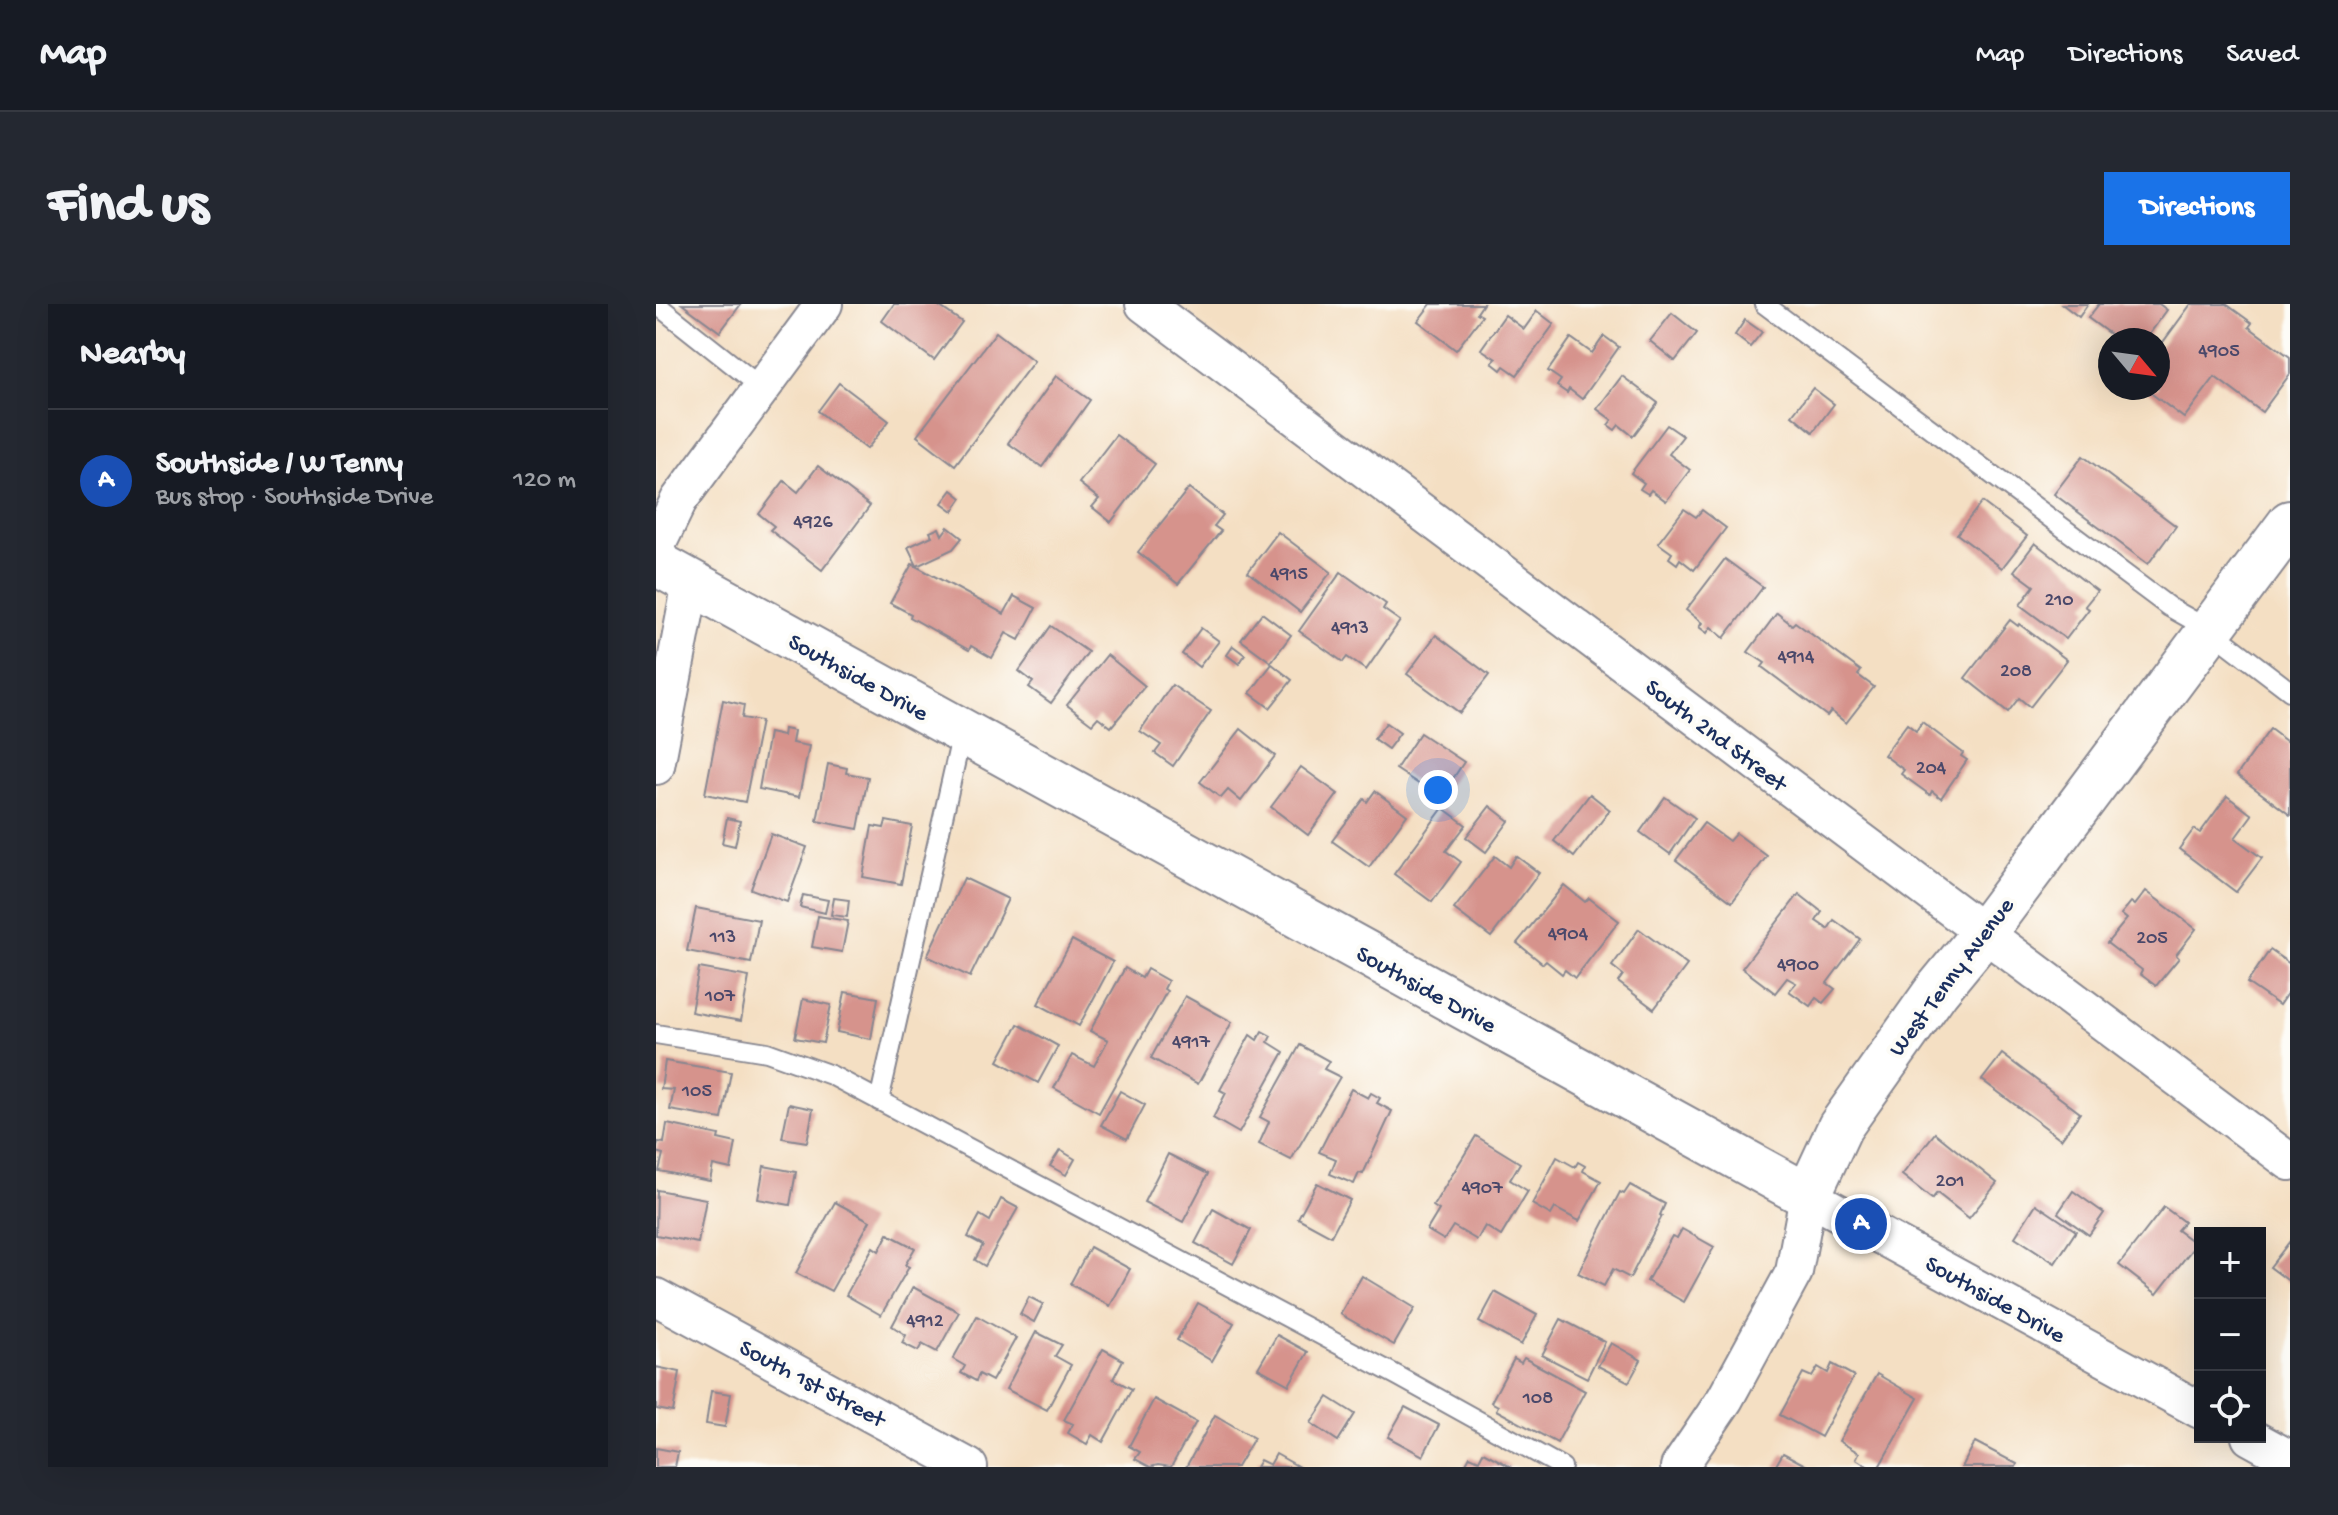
<!DOCTYPE html>
<meta charset="utf-8">
<style>
body{margin:0;font-family:"Gochi Hand",sans-serif;background:#242831;color:#f1f3f6}
.controls{position:absolute;right:24px;bottom:24px;display:grid;overflow:hidden;border-radius:0px;box-shadow:0 8px 32px #0002}
.controls button{width:72px;height:72px;display:grid;place-items:center;padding:0;border:0;border-bottom:2px solid #363941;background:#171b24;color:#f1f3f6;font:40px sans-serif}
.compass{position:absolute;left:1442px;top:24px;width:72px;height:72px;border-radius:50%;background:#171b24;box-shadow:0 8px 32px #0002;rotate:119deg}
.you{position:absolute;left:782px;top:486px;width:28px;height:28px;margin:-20px;border:6px solid #fff;border-radius:50%;background:#1a73e8;box-shadow:0 0 0 12px #1a73e833}
.badge{display:grid;place-items:center;width:52px;height:52px;border-radius:50%;background:#1a73e8;color:#fff;font-size:26px;font-weight:700}
.pin{position:absolute;translate:-50% -50%;border:4px solid #fff;box-shadow:0 2px 8px #0006}
.list{margin:0;padding:0;list-style:none}
h2{display:flex;justify-content:space-between;align-items:center;height:104px;margin:0;padding:0 32px;font-size:34px}
h2 small{font-size:26px;font-weight:400;color:#9ea1a6}
.list li{display:grid;grid-template-columns:52px 1fr auto;gap:24px;align-items:center;box-sizing:border-box;height:144px;padding:0 32px;border-top:2px solid #363941}
.list b{display:block;font-size:30px;white-space:nowrap}
.list p{margin:0;font-size:26px;white-space:nowrap;color:#9ea1a6}
.list em{font-size:26px;font-style:normal;color:#9ea1a6}
.icon{flex:none;width:44px;height:44px;fill:none;stroke:currentColor;stroke-width:2;stroke-linecap:round;stroke-linejoin:round}
.map{position:relative;flex:none;width:1634px;height:1163px;overflow:hidden;border-radius:0px}
header{display:flex;align-items:center;gap:48px;box-sizing:border-box;height:112px;padding:0 40px;background:#171b24;border-bottom:2px solid #363941}
header strong{font-size:38px}
nav{display:flex;gap:44px;margin-inline-start:auto;font-size:28px}
.intro{display:flex;align-items:center;justify-content:space-between;box-sizing:border-box;height:192px;padding:0 48px}
h1{margin:0;font-size:56px}
.button{padding:20px 36px;border-radius:0px;background:#1a73e8;color:#fff;font-size:28px;font-weight:700}
main{display:flex;gap:48px;padding:0 48px}
aside{flex:1;background:#171b24;border-radius:0px;box-shadow:0 8px 32px #0002}
.map>svg:first-child{display:block}
.building{fill:#d6938c}
.lines{fill:none;stroke-linecap:round;stroke-linejoin:round}
.service-casing{stroke:#888790;stroke-width:22}
.minor-casing{stroke:#888790;stroke-width:40}
.secondary-casing{stroke:#888790;stroke-width:48}
.service{stroke:#fff;stroke-width:18}
.minor{stroke:#fff;stroke-width:36}
.secondary{stroke:#fff;stroke-width:44}
.labels{text-anchor:middle;stroke-width:8;stroke-linejoin:round;paint-order:stroke}
.number-label{font-size:20px;fill:#4a486a}
.street-label{font-size:24px;fill:#1b2f5e;stroke:#fdfcf7}
</style>
<header>
<strong>Map</strong>
<nav><a>Map</a><a>Directions</a><a>Saved</a></nav>
</header>
<div class="intro"><h1>Find us</h1><a class="button">Directions</a></div>
<main>
<aside>
<h2>Nearby<small></small></h2>
<ul class="list">
<li><span class="badge" style="background:#1a4fb4">A</span><div><b>Southside / W Tenny</b><p>Bus stop · Southside Drive</p></div><em>120 m</em></li>
</ul>
</aside>
<div class="map">
<svg width="1634" height="1163" viewBox="0 0 1634 1163">
<rect width="100%" height="100%" fill="#fdfcf7"/>
<filter id="ink" filterUnits="userSpaceOnUse"><feTurbulence type="fractalNoise" baseFrequency=".0125" numOctaves="2"/><feDisplacementMap in="SourceGraphic" scale="16" xChannelSelector="R" yChannelSelector="G"/><feConvolveMatrix kernelMatrix="1 2 1 2 8 2 1 2 1" color-interpolation-filters="sRGB"/></filter>
<filter id="wash" filterUnits="userSpaceOnUse"><feTurbulence type="fractalNoise" baseFrequency=".006" numOctaves="4" result="noise"/><feDisplacementMap in="SourceGraphic" scale="32" xChannelSelector="R" yChannelSelector="G"/><feGaussianBlur stdDeviation="1.8" result="paint"/><feColorMatrix in="noise" values="0 0 0 0 0 0 0 0 0 0 0 0 0 0 0 0 0 1.4 0 .05"/><feComposite in="paint" operator="in"/></filter>
<g filter="url(#wash)">
<rect width="100%" height="100%" fill="#f4dfc3"/>
<g id="blocks">
<g class="building">
<path d="M26,0H85L64,28Z"/>
<path d="M238,0H285L283,2L306,18L278,56L226,17Z"/>
<path d="M775,0H827L821,9L826,12L800,46L762,17Z"/>
<path d="M1406,0H1432L1423,13Z"/>
<path d="M1443,0H1503L1511,6L1489,36H1462L1432,14Z"/>
<path d="M1535,0H1570L1596,19L1593,23L1634,53V70L1606,108L1559,73L1528,114L1488,84H1502V45Z"/>
<path d="M881,7L898,20L861,71L848,62L845,66L836,59L840,55L825,45L849,11L868,25Z"/>
<path d="M1016,9L1041,29L1019,57L994,37Z"/>
<path d="M1089,16L1106,28L1094,43L1079,31Z"/>
<path d="M340,28L378,57L299,161L261,132Z"/>
<path d="M948,32L963,43L926,95L913,85L911,89L901,82L905,76L892,67L915,34L936,49Z"/>
<path d="M400,72L434,96L386,163L352,139Z"/>
<path d="M966,72L1002,99L977,132L963,121L959,126L952,121L956,116L941,105Z"/>
<path d="M183,79L233,117L211,145L162,107Z"/>
<path d="M1157,84L1178,100L1157,128L1136,111Z"/>
<path d="M1011,121L1027,132L1013,150L1034,166L1010,197L995,186L992,190L984,185L988,179L975,169Z"/>
<path d="M460,131L499,160L455,218L436,203L443,195L423,179Z"/>
<path d="M1427,152L1520,222L1492,260L1398,190Z"/>
<path d="M162,162L214,202L166,266L114,226L118,222L103,210L128,177L142,188Z"/>
<path d="M533,184L567,211L558,222L565,227L522,280L482,248Z"/>
<path d="M296,186L306,194L297,207L286,199Z"/>
<path d="M1326,198L1371,232L1346,264L1301,230Z"/>
<path d="M1028,205L1040,213L1046,206L1070,224L1038,266L1024,255L1021,260L1013,254L1016,249L1002,239Z"/>
<path d="M292,223L306,234L297,245L261,262L252,243L276,232L274,228L283,224L286,231Z"/>
<path d="M622,228L675,268L644,308L592,268Z"/>
<path d="M1379,239L1441,287L1429,302L1433,305L1410,335L1364,301L1378,282L1358,267Z"/>
<path d="M1069,255L1107,283L1068,334L1055,323L1051,329L1043,323L1046,319L1030,306Z"/>
<path d="M256,260L348,310L358,292L380,304L363,336L350,329L336,354L315,342L313,346L254,313L255,310L234,299Z"/>
<path d="M685,268L730,300L727,305L744,317L710,366L691,353L687,358L643,327Z"/>
<path d="M606,309L635,331L615,358L585,336Z"/>
<path d="M1121,309L1136,321L1139,318L1205,367L1202,371L1218,383L1190,419L1175,407L1171,412L1106,363L1109,359L1092,348Z"/>
<path d="M1354,316L1362,322L1363,320L1411,356L1374,403L1363,394L1352,408L1309,374Z"/>
<path d="M395,322L432,348L395,399L373,383L377,378L363,367Z"/>
<path d="M545,324L563,337L543,363L526,350Z"/>
<path d="M780,331L833,371L804,409L751,370Z"/>
<path d="M577,342L589,351L583,360L571,351Z"/>
<path d="M451,351L489,382L455,423L442,413L436,420L411,401Z"/>
<path d="M616,360L636,376L614,404L594,389Z"/>
<path d="M516,381L555,407L517,462L499,449L505,441L484,427Z"/>
<path d="M67,396L88,401L86,414L105,417L89,498L49,490Z"/>
<path d="M1266,418L1307,449L1305,452L1311,456L1285,494L1276,487L1274,491L1245,470L1248,466L1228,451L1251,420L1260,427Z"/>
<path d="M730,419L744,429L732,445L718,435Z"/>
<path d="M128,425L138,427L136,439L153,442L143,493L103,485L113,429L127,432Z"/>
<path d="M585,425L619,452L585,497L572,486L565,494L544,478Z"/>
<path d="M1614,425L1634,440V511L1581,471Z"/>
<path d="M764,429L808,458L784,494L740,465Z"/>
<path d="M172,460L191,464L190,469L212,473L202,525L161,517Z"/>
<path d="M645,463L682,490L652,531L615,503Z"/>
<path d="M719,487L751,511L713,563L676,537L708,495L711,498Z"/>
<path d="M934,490L954,506L918,553L898,537Z"/>
<path d="M1571,492L1596,511L1579,534L1606,554L1580,588L1523,545L1538,525L1544,529Z"/>
<path d="M1009,493L1039,514L1014,550L984,528Z"/>
<path d="M834,502L853,517L830,548L810,533Z"/>
<path d="M787,504L810,521L790,547L805,558L776,598L738,570Z"/>
<path d="M71,514L84,517L79,542L66,539Z"/>
<path d="M230,517L256,522L245,580L207,573L216,522L228,524Z"/>
<path d="M1048,519L1073,537L1080,529L1111,552L1076,598L1020,556Z"/>
<path d="M115,530L151,543L131,598L95,585Z"/>
<path d="M839,552L853,563L860,552L883,569L835,633L798,605Z"/>
<path d="M308,574L352,595L314,673L271,652Z"/>
<path d="M908,581L929,598L933,594L963,617L919,674L909,666L906,670L890,657L887,660L861,639Z"/>
<path d="M1490,587L1540,625L1520,651L1523,654L1500,682L1484,670L1486,666L1451,639L1471,615L1465,610L1475,598L1479,601Z"/>
<path d="M1143,590L1166,608L1160,617L1172,625L1178,616L1204,635L1171,679L1179,685L1167,699L1160,694L1154,702L1133,687L1140,679L1131,674L1119,689L1086,664Z"/>
<path d="M147,591L172,596L169,609L144,603Z"/>
<path d="M178,594L193,596L191,613L175,611Z"/>
<path d="M40,604L103,616L95,659L31,647Z"/>
<path d="M162,612L192,617L186,648L156,643Z"/>
<path d="M983,625L1031,661L998,705L962,678L967,671L956,662Z"/>
<path d="M416,636L457,658L423,722L382,700Z"/>
<path d="M1614,646L1634,660V685L1623,701L1591,679Z"/>
<path d="M43,664L93,673L85,717L35,708Z"/>
<path d="M469,664L486,674L491,665L512,677L508,685L511,687L443,809L398,784L416,751L438,762L452,736L434,727Z"/>
<path d="M189,688L222,694L215,735L181,728Z"/>
<path d="M529,692L576,718L542,780L495,754Z"/>
<path d="M147,695L175,701L167,739L139,734Z"/>
<path d="M362,720L402,742L382,779L342,757Z"/>
<path d="M606,727L615,732L612,738L628,748L583,829L557,814L570,789L564,786L594,731L601,736Z"/>
<path d="M644,741L673,757L668,765L684,773L635,856L603,840L613,818L604,813Z"/>
<path d="M1346,750L1424,809L1405,835L1326,776Z"/>
<path d="M9,757L75,768L66,815L14,806L18,786L5,785Z"/>
<path d="M695,785L712,794L715,789L724,794L721,799L736,807L707,870L703,869L698,880L674,870L680,855L663,848Z"/>
<path d="M464,787L489,801L471,835L445,821Z"/>
<path d="M133,800L157,805L151,838L126,834Z"/>
<path d="M11,820L63,831L62,835L80,839L75,865L57,861L54,877L3,867L7,850L0,848L2,838L8,839Z"/>
<path d="M1279,829L1341,879L1313,914L1281,889L1276,895L1246,871Z"/>
<path d="M820,832L864,859L854,876L872,887L845,932L829,922L821,936L797,922L788,936L771,926L783,906L777,902Z"/>
<path d="M404,846L419,855L410,871L394,862Z"/>
<path d="M512,850L552,870L527,918L488,898Z"/>
<path d="M901,853L919,863L922,858L929,862L927,867L945,877L923,917L899,904L895,911L876,900Z"/>
<path d="M108,862L140,868L134,901L102,895Z"/>
<path d="M661,879L694,896L675,932L642,914Z"/>
<path d="M974,881L1009,900L1004,911L1006,912L974,974L957,965L948,982L922,969L964,888L968,890Z"/>
<path d="M1,886L50,895L42,939L0,931Z"/>
<path d="M1417,887L1448,909L1433,931L1402,909Z"/>
<path d="M345,895L362,904L329,962L319,956L327,941L312,933L324,911L334,917Z"/>
<path d="M179,898L214,917L175,987L140,969Z"/>
<path d="M1380,900L1420,927L1399,959L1359,933Z"/>
<path d="M1508,903L1528,918L1521,926L1540,940L1501,990L1463,961Z"/>
<path d="M557,905L595,926L577,960L539,939Z"/>
<path d="M1026,925L1058,943L1028,998L991,977L1016,932L1021,934Z"/>
<path d="M232,930L259,944L249,961L253,963L225,1011L190,991L217,943L223,947Z"/>
<path d="M1634,937V978L1614,963Z"/>
<path d="M434,943L474,965L454,1002L414,980Z"/>
<path d="M706,972L759,1004L738,1041L684,1010Z"/>
<path d="M257,983L303,1008L281,1048L266,1040L262,1047L246,1039L250,1031L236,1022Z"/>
<path d="M839,988L881,1011L865,1041L823,1018Z"/>
<path d="M373,993L387,1000L378,1018L364,1010Z"/>
<path d="M542,999L578,1019L556,1057L521,1036Z"/>
<path d="M321,1012L360,1034L336,1077L323,1070L320,1077L305,1069L309,1062L297,1055Z"/>
<path d="M905,1015L949,1038L931,1074L886,1051Z"/>
<path d="M380,1028L406,1041L399,1052L415,1061L391,1106L350,1085Z"/>
<path d="M621,1031L652,1048L633,1081L602,1064Z"/>
<path d="M955,1039L985,1056L973,1078L942,1062Z"/>
<path d="M447,1045L467,1056L457,1075L476,1085L447,1138L436,1131L431,1140L412,1129L417,1120L408,1116Z"/>
<path d="M868,1054L929,1087L901,1139L840,1106L842,1102L835,1098L858,1055L865,1059Z"/>
<path d="M1176,1060L1198,1072L1165,1133L1124,1111L1147,1069L1156,1073L1162,1063L1172,1069Z"/>
<path d="M0,1063L24,1068L17,1108L0,1105Z"/>
<path d="M1221,1070L1262,1094L1223,1163H1213L1200,1155L1203,1149L1183,1137Z"/>
<path d="M55,1087L75,1090L69,1123L50,1120Z"/>
<path d="M672,1093L699,1110L682,1137L655,1119Z"/>
<path d="M498,1095L540,1118L515,1163L502,1161L494,1163L479,1155L484,1148L473,1142Z"/>
<path d="M749,1103L783,1121L767,1152L732,1133Z"/>
<path d="M559,1111L598,1134L581,1163H530Z"/>
<path d="M1319,1138L1361,1160L1360,1163H1306Z"/>
<path d="M0,1144L22,1148L19,1163H0Z"/>
<path d="M827,1148L855,1163H808L814,1152L823,1156Z"/>
<path d="M1127,1149L1153,1163H1119Z"/>
<path d="M620,1150L643,1163H600L604,1156L614,1161Z"/>
</g>
</g>
</g>
<g filter="url(#ink)">
<use href="#blocks" fill-opacity="0" stroke="#888790" stroke-width="2"/>
<g class="lines">
<g class="service-casing">
<g id="service">
<path d="M0,0L106,84"/>
<path d="M1108,0L1513,303L1554,326L1634,387"/>
<path d="M0,730L111,748L175,771L742,1072L906,1163"/>
<path d="M223,797L306,429"/>
</g>
</g>
<g class="minor-casing">
<g id="minor">
<path d="M488,0L1634,858"/>
<path d="M0,243L23,196L168,0"/>
<path d="M0,462L35,279"/>
<path d="M0,993L313,1163"/>
<path d="M1594,1133L1634,1155"/>
<path d="M1023,1163L1069,1095L1138,968L1152,892L1544,1106"/>
</g>
</g>
<g class="secondary-casing">
<path id="secondary" d="M0,259L1152,892L1184,823L1281,686L1327,630L1634,219"/>
</g>
<use href="#service" class="service"/>
<use href="#minor" class="minor"/>
<use href="#secondary" class="secondary"/>
</g>
</g>
<g class="labels">
<g class="number-label">
<text x="1563" y="52">4905</text>
<text x="157" y="223">4926</text>
<text x="633" y="275">4915</text>
<text x="1403" y="301">210</text>
<text x="694" y="329">4913</text>
<text x="1140" y="358">4914</text>
<text x="1360" y="372">208</text>
<text x="1275" y="469">204</text>
<text x="912" y="635">4904</text>
<text x="67" y="638">113</text>
<text x="1496" y="639">205</text>
<text x="1142" y="666">4900</text>
<text x="64" y="697">107</text>
<text x="535" y="743">4917</text>
<text x="41" y="792">105</text>
<text x="1294" y="882">201</text>
<text x="826" y="889">4907</text>
<text x="269" y="1022">4912</text>
<text x="882" y="1099">108</text>
</g>
<g class="street-label">
<text transform="translate(203 372) rotate(29)" y="8">Southside Drive</text>
<text transform="translate(1061 430) rotate(37)" y="8">South 2nd Street</text>
<text transform="translate(1294 672) rotate(-53)" y="8">West Tenny Avenue</text>
<text transform="translate(771 684) rotate(29)" y="8">Southside Drive</text>
<text transform="translate(1340 994) rotate(29)" y="8">Southside Drive</text>
<text transform="translate(157 1078) rotate(28)" y="8">South 1st Street</text>
</g>
</g>
</svg>
<div class="controls">
<button>+</button>
<button>−</button>
<button><svg class="icon" aria-label="locate" viewBox="0 0 24 24"><circle cx="12" cy="12" r="6"/><path d="M12 2v4M12 18v4M2 12h4M18 12h4"/></svg></button>
</div>
<svg class="compass" viewBox="-18 -18 36 36"><path d="M0-13l5 13h-10z" fill="#e53935"/><path d="M0 13l5-13h-10z" fill="#9ea1a6"/></svg>
<div class="you"></div>
<div class="pin badge" style="left:1205px;top:920px;background:#1a4fb4">A</div>
</div>
</main>
